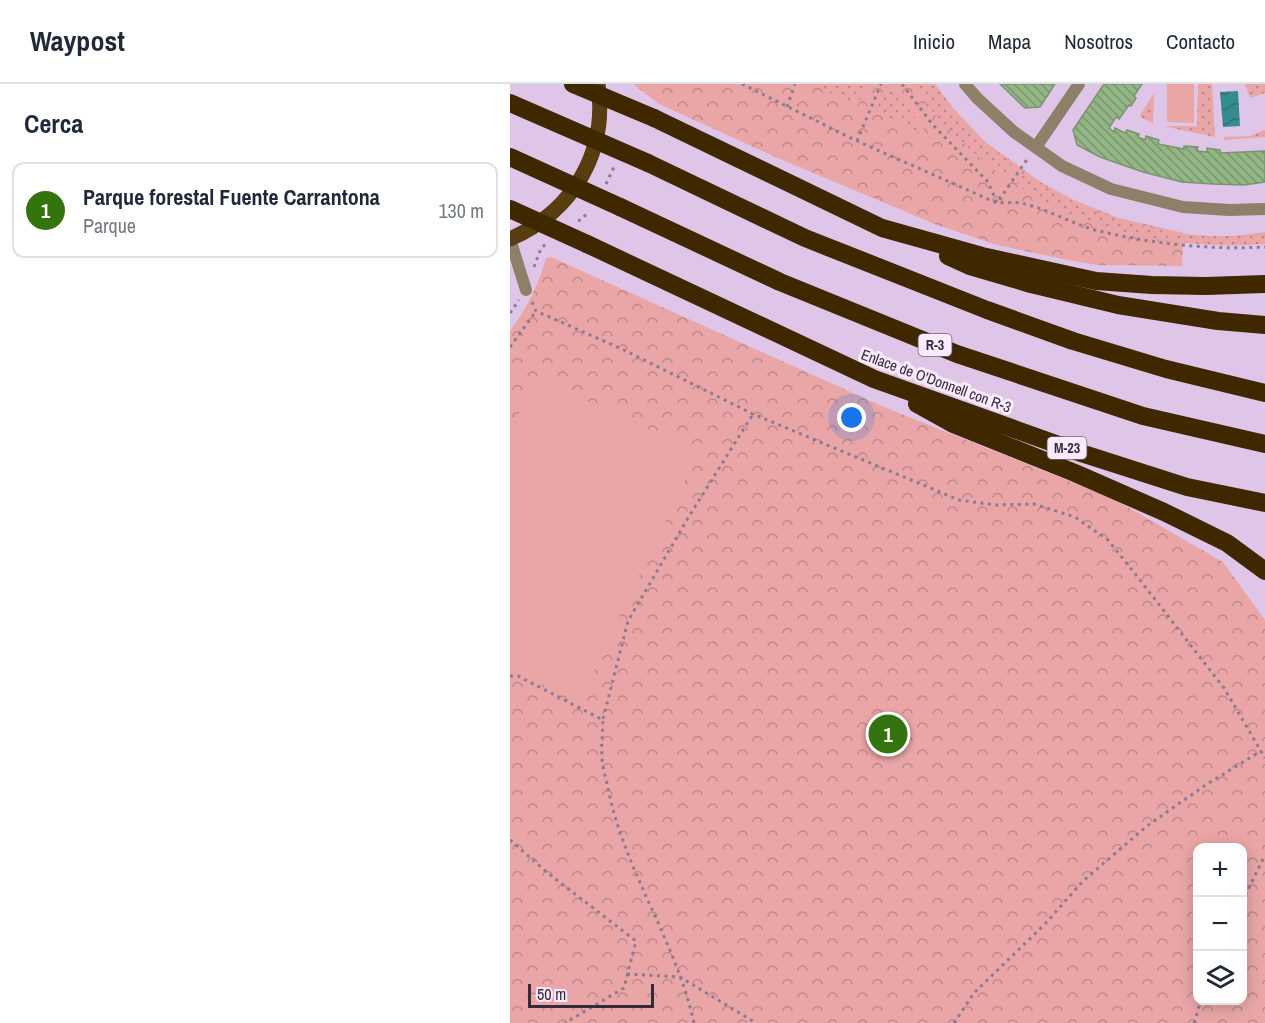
<!DOCTYPE html>
<html lang="es">
<meta charset="utf-8">
<style>
body{margin:0;font-family:"Archivo Narrow",sans-serif;background:#f2f2f3;color:#1f2937}
.controls{position:absolute;right:18px;bottom:18px;display:grid;overflow:hidden;border-radius:12px;box-shadow:0 3px 15px #0003}
.controls button{width:54px;height:54px;display:grid;place-items:center;padding:0;border:0;border-bottom:2px solid #e0e1e3;background:#fff;color:#1f2937;font:30px sans-serif}
.scale{position:absolute;left:18px;bottom:15px;width:126px;box-sizing:border-box;padding-left:6px;border:3px solid #352b38;border-top:0;font-size:16px;line-height:21px;white-space:nowrap;color:#352b38;-webkit-text-stroke:4px #f9ebfd;paint-order:stroke}
.you{position:absolute;left:342px;top:334px;width:21px;height:21px;margin:-15px;border:4px solid #fff;border-radius:50%;background:#1a73e8;box-shadow:0 0 0 9px #1a73e833}
.badge{display:grid;place-items:center;width:39px;height:39px;border-radius:50%;background:#33740f;color:#fff;font-size:20px;font-weight:700}
.pin{position:absolute;translate:-50% -50%;border:3px solid #fff;box-shadow:0 2px 6px #0006}
.list{margin:0;padding:0;list-style:none}
h2{display:flex;justify-content:space-between;align-items:center;height:78px;margin:0;padding:0 24px;font-size:26px}
h2 small{font-size:20px;font-weight:400;color:#747a83}
.list li{display:grid;grid-template-columns:39px 1fr auto;gap:18px;align-items:center;box-sizing:border-box;height:96px;margin:0 12px 12px;padding:0 12px;border:2px solid #e0e1e3;border-radius:12px}
.list b{display:block;font-size:22px;white-space:nowrap}
.list p{margin:0;font-size:20px;white-space:nowrap;color:#747a83}
.list em{font-size:20px;font-style:normal;color:#747a83}
.icon{flex:none;width:33px;height:33px;fill:none;stroke:currentColor;stroke-width:2;stroke-linecap:round;stroke-linejoin:round}
.map{position:relative;flex:none;width:755px;height:939px;overflow:hidden}
header{display:flex;align-items:center;gap:36px;box-sizing:border-box;height:84px;padding:0 30px;background:#fff;border-bottom:2px solid #e0e1e3}
header strong{font-size:28px}
nav{display:flex;gap:33px;margin-inline-start:auto;font-size:21px}
main{display:flex}
aside{flex:1;background:#fff}
.map>svg:first-child{display:block}
.park{fill:url(#park-crowns);fill-rule:evenodd}
.garden{fill:url(#garden-dots)}
.pitch{fill:#eaa6a7}
.water{fill:url(#water-waves)}
.building{fill:url(#building-back-hatch);stroke:#7b9372;stroke-width:1.5}
.lines{fill:none;stroke-linecap:round;stroke-linejoin:round}
.path{stroke:#8c7a92;stroke-width:3;stroke-dasharray:3 4.5;stroke-linecap:butt}
.street{stroke:#8e7f69;stroke-width:12}
.primary{stroke:#573d10;stroke-width:15}
.highway{stroke:#3f2800;stroke-width:18}
.highway-bridge{stroke:#3f2800;stroke-width:18}
.labels{text-anchor:middle;stroke-width:6;stroke-linejoin:round;paint-order:stroke}
.shield{fill:#f9ebfd;stroke:#706573;stroke-width:1.5}
.shield-label{font-size:14px;font-weight:bold;fill:#352b38}
.street-label{font-size:15px;fill:#352b38;stroke:#f9ebfd}
</style>
<header>
<strong>Waypost</strong>
<nav><a>Inicio</a><a>Mapa</a><a>Nosotros</a><a>Contacto</a></nav>
</header>
<main>
<aside>
<h2>Cerca<small></small></h2>
<ul class="list">
<li><span class="badge">1</span><div><b>Parque forestal Fuente Carrantona</b><p>Parque</p></div><em>130 m</em></li>
</ul>
</aside>
<div class="map">
<svg width="755" height="939" viewBox="0 0 755 939">
<defs>
<pattern id="park-crowns" width="20" height="18" patternUnits="userSpaceOnUse" patternTransform="scale(1.5)"><rect width="20" height="18" fill="#eaa6a7"/><path d="M2 6a3 3 0 1 1 6 0M12 15a3 3 0 1 1 6 0" fill="none" stroke="#be8789"/></pattern>
<pattern id="garden-dots" width="8" height="8" patternUnits="userSpaceOnUse" patternTransform="scale(1.5)"><rect width="8" height="8" fill="#eaa6a7"/><path d="M2 2h.1M6 6h.1" fill="none" stroke="#be8789" stroke-width="1.8" stroke-linecap="round"/></pattern>
<pattern id="water-waves" width="16" height="10" patternUnits="userSpaceOnUse" patternTransform="scale(1.5)"><rect width="16" height="10" fill="#358c8e"/><path d="M0 5q4-4 8 0t8 0" fill="none" stroke="#2e7375"/></pattern>
<pattern id="building-back-hatch" width="6" height="6" patternUnits="userSpaceOnUse" patternTransform="scale(1.5)"><rect width="6" height="6" fill="#92b784"/><path d="M-1 5l2 2M0 0l6 6M5-1l2 2" fill="none" stroke="#78956d"/></pattern>
</defs>
<rect width="100%" height="100%" fill="#dfc5e8"/>
<g class="park">
<path d="M123,0H425L442,23L474,57L532,99L564,116L609,134L674,149L672,182L588,181L558,176L487,161L427,141L270,75L149,20Z"/>
<path d="M41,173L374,323L602,414L713,478L755,536V939H0V247C17,224 28,202 36,174ZM688,764H732V916H688Z"/>
</g>
<g class="garden">
<path d="M300,0H358L348,21Z"/>
<path d="M377,0H381L419,53L366,28Z"/>
<path d="M402,0H425L442,23L474,57L502,79L493,93C458,65 427,37 402,0Z"/>
<path d="M688,0H702L705,53L653,42H687Z"/>
<path d="M735,0H755V9L740,14Z"/>
<path d="M644,9L643,39L632,34L630,31Z"/>
<path d="M755,46V53L714,56V53L740,52Z"/>
<path d="M514,90C529,99 543,108 558,115C606,140 664,153 718,152C731,152 743,149 755,148V160C691,165 619,155 559,130C541,122 524,110 506,101Z"/>
</g>
<g class="pitch">
<path d="M657,0H684V39L657,38Z"/>
<path d="M26,293L188,369L69,617L0,584V348Z"/>
</g>
<path class="water" d="M728,7L730,42L713,43L710,8Z"/>
<g class="building">
<path d="M490,0H545L530,23L515,24Z"/>
<path d="M594,0H632L624,12L626,14L621,22L619,21L609,35L606,33L599,44L604,48L605,44L615,49L617,46L629,50L628,53L635,56L636,52L649,56L648,60L674,65V62L688,63L687,67L697,68V64L710,66L711,69L755,67V98L734,101L703,100L672,98L633,88L607,79L590,73L567,61L563,46Z"/>
</g>
<g class="lines">
<g class="path">
<path d="M232,0L347,57L487,119C495,119 503,118 510,119C537,124 563,141 589,147C643,160 700,166 755,163"/>
<path d="M392,0L422,40L478,98L487,119L518,74"/>
<path d="M277,23L285,0"/>
<path d="M347,57L371,0"/>
<path d="M96,100L105,81"/>
<path d="M68,137L72,135L78,128"/>
<path d="M24,183L31,164L36,160"/>
<path d="M22,218L26,227L114,266L243,330L449,416L486,421L524,420L565,433L598,456L626,491L714,604L755,674"/>
<path d="M0,229L9,216"/>
<path d="M0,263L26,227"/>
<path d="M0,592H8L93,636C93,648 91,660 92,672C92,683 96,694 98,704C114,786 166,857 184,939"/>
<path d="M93,635L118,537L178,434L243,330"/>
<path d="M0,756L39,790L126,857L114,904L55,939"/>
<path d="M732,818L755,771"/>
<path d="M117,890L170,893L246,939"/>
<path d="M444,939L464,909L535,840L573,797L637,742L694,702L751,667"/>
<path d="M684,939L691,916"/>
</g>
<g class="street">
<path d="M455,0L467,14L504,48L552,82L601,105L673,123L719,126L755,125"/>
<path d="M526,63L569,0"/>
<path d="M0,155L16,206"/>
</g>
<path class="primary" d="M0,155C63,127 98,69 88,0"/>
<g class="highway">
<path d="M144,34L372,144L472,172L586,197L642,201L696,202L755,200"/>
<path d="M138,79L295,154L477,226L563,257L656,285L755,309"/>
<path d="M110,123L270,198L447,270L633,332L755,360"/>
<path d="M77,160L364,295L574,370L677,403L755,419"/>
<path d="M438,172L460,182L521,200L608,221L708,237L755,241"/>
<path d="M407,320L443,340L565,389L654,428L717,459L755,487"/>
</g>
<g class="highway-bridge">
<path d="M63,0L144,34"/>
<path d="M0,19L138,79"/>
<path d="M0,73L110,123"/>
<path d="M0,125L77,160"/>
</g>
</g>
<g class="labels">
<g class="shield">
<rect x="408.5" y="250" width="33" height="22" rx="4.5"/>
<rect x="537.5" y="353" width="39" height="22" rx="4.5"/>
</g>
<g class="shield-label">
<text x="425" y="266">R-3</text>
<text x="557" y="369">M-23</text>
</g>
<g class="street-label">
<text transform="translate(426 297) rotate(20)" y="5">Enlace de O'Donnell con R-3</text>
</g>
</g>
</svg>
<div class="controls">
<button>+</button>
<button>−</button>
<button><svg class="icon" aria-label="layers" viewBox="0 0 24 24"><path d="M12 4l9 5-9 5-9-5zM3 14l9 5 9-5"/></svg></button>
</div>
<div class="scale">50 m</div>
<div class="you"></div>
<div class="pin badge" style="left:378px;top:650px">1</div>
</div>
</main>
